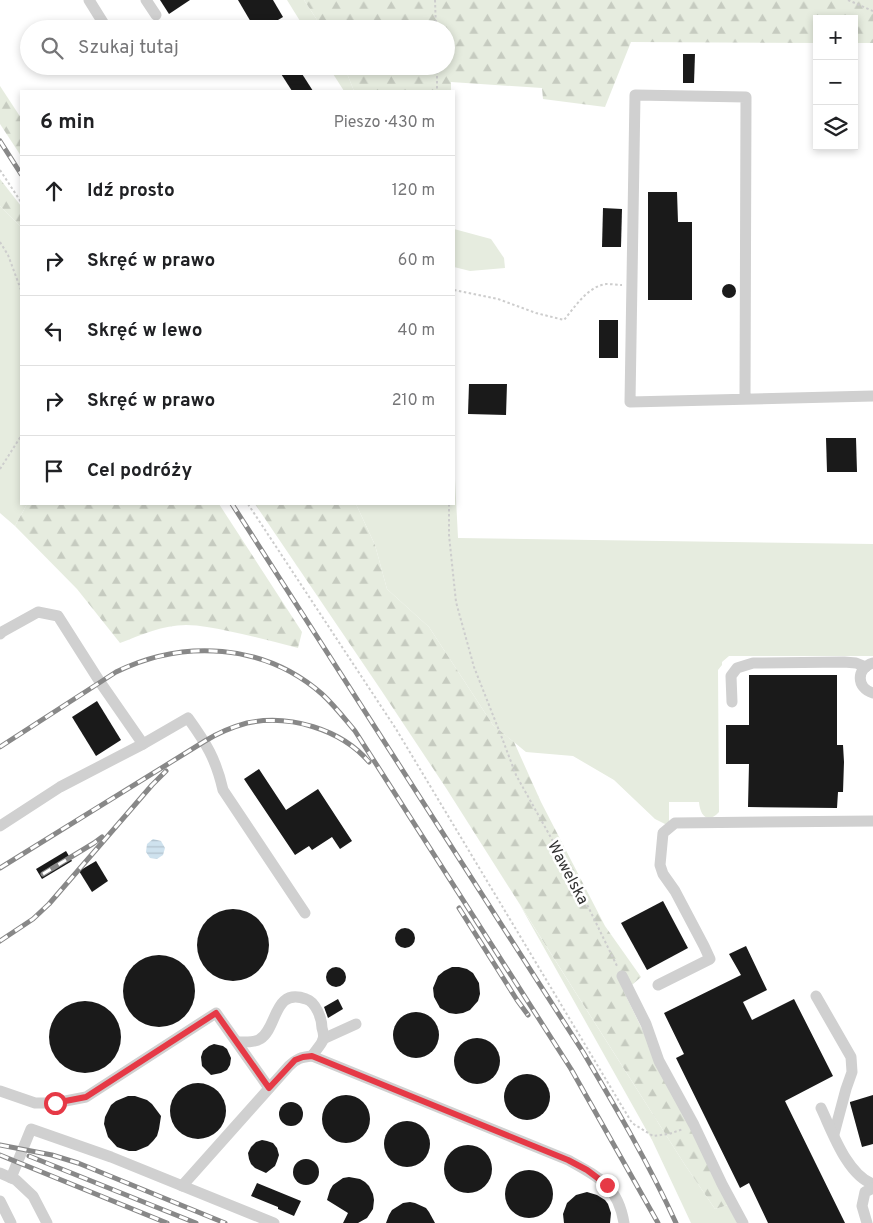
<!DOCTYPE html>
<html lang="pl">
<meta charset="utf-8">
<style>
body{margin:0;font-family:Overpass,sans-serif;background:#f6f6f6;color:#202124}
.controls{position:absolute;right:15px;top:15px;display:grid;overflow:hidden;border-radius:0px;box-shadow:0 2px 8px #0003}
.controls button{width:45px;height:45px;display:grid;place-items:center;padding:0;border:0;border-bottom:1px solid #e0e0e0;background:#fff;color:#202124;font:25px sans-serif}
.stop{position:absolute;width:15px;height:15px;margin:-11px;border:4px solid #e63946;border-radius:50%;background:#fff}
.stop.end{background:#e63946;border-color:#fff;box-shadow:0 1px 5px #0008}
.list{margin:0;padding:0;list-style:none}
h2{display:flex;justify-content:space-between;align-items:center;height:65px;margin:0;padding:0 20px;font-size:21px}
h2 small{font-size:16px;font-weight:400;color:#757577}
.list li{display:grid;grid-template-columns:32px 1fr auto;gap:15px;align-items:center;box-sizing:border-box;height:70px;padding:0 20px;border-top:1px solid #e0e0e0}
.list b{display:block;font-size:19px;white-space:nowrap}
.list em{font-size:16px;font-style:normal;color:#757577}
.icon{flex:none;width:28px;height:28px;fill:none;stroke:currentColor;stroke-width:2;stroke-linecap:round;stroke-linejoin:round}
.map{position:relative;flex:none;width:873px;height:1223px;overflow:hidden}
.search{position:absolute;background:#fff;box-shadow:0 2px 8px #0003;left:20px;top:20px;width:435px;height:55px;display:flex;align-items:center;gap:12px;box-sizing:border-box;padding:0 18px;border-radius:28px;color:#757577;font-size:19px}
.panel{position:absolute;background:#fff;box-shadow:0 2px 8px #0003;left:20px;top:90px;width:435px;height:415px;border-radius:0px}
.map>svg:first-child{display:block}
.grass{fill:#e6ecdf}
.forest{fill:url(#forest-firs)}
.water{fill:url(#water-rules)}
.building{fill:#1a1a1a}
.lines{fill:none;stroke-linecap:round;stroke-linejoin:round}
.path{stroke:#cdcdcd;stroke-width:2;stroke-dasharray:2.5 2.5;stroke-linecap:butt}
.minor{stroke:#d0d0d0;stroke-width:11}
.rail-casing{stroke:#888;stroke-width:5}
.rail{stroke:#fff;stroke-width:3;stroke-dasharray:9;stroke-linecap:butt}
.route{stroke:#e63946;stroke-width:6}
.labels{text-anchor:middle;stroke-width:5;stroke-linejoin:round;paint-order:stroke}
.street-label{font-size:16px;fill:#333;stroke:#fff}
</style>
<div class="map">
<svg width="873" height="1223" viewBox="0 0 873 1223">
<defs>
<pattern id="forest-firs" width="22" height="20" patternUnits="userSpaceOnUse" patternTransform="scale(1.25)"><rect width="22" height="20" fill="#e6ecdf"/><path d="M5 1l3.5 6h-7zM16 11l3.5 6h-7z" fill="#c6cbc0"/></pattern>
<pattern id="water-rules" width="6" height="5" patternUnits="userSpaceOnUse" patternTransform="scale(1.25)"><rect width="6" height="5" fill="#cfe2ee"/><path d="M0 2.5h6" fill="none" stroke="#b2c2cd"/></pattern>
</defs>
<rect width="100%" height="100%" fill="#fff"/>
<g class="grass">
<path d="M287,0H304L323,29H305Z"/>
<path d="M328,66H344L354,91H344Z"/>
<path d="M0,206L21,227V504H27L15,526L0,513Z"/>
<path d="M454,229L491,239L504,258L505,268L470,271L454,267Z"/>
<path d="M454,459L458,538L873,544V656H729L722,662V665L718,670L719,812C708,824 700,816 699,802H669V826L655,819L614,780L573,756L526,752L493,725L429,627L387,589L375,545L356,504H454Z"/>
<path d="M520,905L685,1165L715,1209L728,1205L737,1223H691L652,1140Z"/>
</g>
<g class="forest">
<path d="M304,0H873V43H854V19H817V43L631,42L605,107L543,99L542,88L451,82V91H354L344,66H446V29H323Z"/>
<path d="M0,86L21,118V156L0,124Z"/>
<path d="M0,179L21,206V227L0,206Z"/>
<path d="M27,504H219L302,632L298,648C275,642 252,636 228,631C214,628 200,625 186,625C163,625 141,635 120,643L77,589L15,526Z"/>
<path d="M255,504H356L375,545L387,589L429,627L493,725L514,742L541,802L605,926L641,977L624,992L728,1205L715,1209L685,1165L446,788L381,690Z"/>
</g>
<path class="water" d="M153,839L161,841L165,848L163,855L157,859L150,858L146,852L147,844Z"/>
<g class="building">
<path d="M160,0H190L169,14Z"/>
<path d="M238,0H273L283,17L263,29H255Z"/>
<path d="M683,54H695L694,83H683Z"/>
<path d="M276,66H297L313,91H292Z"/>
<path d="M648,192H677L678,222H692V300H648Z"/>
<path d="M603,208L622,209L621,247H602Z"/>
<circle cx="729" cy="291" r="7"/>
<rect x="599" y="320" width="19" height="38"/>
<path d="M469,384H507L506,415L468,414Z"/>
<path d="M826,438H856L857,472H827Z"/>
<path d="M749,675H837V745H843L844,762L843,792H838L837,808L748,807L749,764H726V725H749Z"/>
<path d="M97,701L121,740L96,756L72,717Z"/>
<path d="M259,769L286,810L318,789L352,841L340,849L332,837L312,850L309,846L295,855L244,779Z"/>
<path d="M66,851L72,861L42,879L36,869Z"/>
<path d="M96,861L108,881L92,892L79,871Z"/>
<path d="M663,901L688,948L647,970L621,923Z"/>
<circle cx="233" cy="945" r="36"/>
<circle cx="405" cy="938" r="10"/>
<path d="M746,946L767,990L743,1002L752,1020L794,999L833,1076L785,1101L845,1223H768L749,1183L740,1188L676,1058L684,1054L664,1013L741,975L729,954Z"/>
<circle cx="159" cy="991" r="36"/>
<path d="M452,967H459L467,969L473,973L479,983L480,994L478,1001L470,1010L463,1013L456,1014L449,1013L440,1008L434,997L433,988L438,976L444,971Z"/>
<circle cx="336" cy="977" r="10"/>
<path d="M338,999L343,1009L328,1018L324,1007Z"/>
<circle cx="85" cy="1037" r="36"/>
<circle cx="416" cy="1035" r="23"/>
<circle cx="477" cy="1061" r="23"/>
<path d="M214,1044L223,1046L227,1049L231,1058L230,1065L227,1070L221,1073L211,1075L202,1066L201,1057L203,1051L209,1046Z"/>
<circle cx="527" cy="1097" r="23"/>
<circle cx="198" cy="1111" r="28"/>
<path d="M873,1095V1144L862,1147L850,1103V1102Z"/>
<circle cx="346" cy="1119" r="24"/>
<path d="M128,1096H135L147,1100L152,1104L161,1116L159,1129L157,1136L153,1141L148,1146L136,1151H129L117,1147L108,1137L104,1124L105,1117L111,1105L116,1101Z"/>
<circle cx="291" cy="1114" r="12"/>
<circle cx="407" cy="1144" r="23"/>
<path d="M262,1140L267,1141L273,1143L277,1148L279,1155L277,1161L275,1166L266,1173L255,1168L251,1164L249,1159L248,1153L251,1147L256,1142Z"/>
<circle cx="468" cy="1169" r="24"/>
<circle cx="306" cy="1172" r="13"/>
<circle cx="529" cy="1194" r="24"/>
<path d="M349,1177L360,1179L365,1182L369,1186L373,1194L374,1200L373,1209L367,1218L358,1223H343L348,1213L327,1200L330,1190L333,1185L343,1178Z"/>
<path d="M257,1183L301,1201L294,1216L278,1209V1207L251,1196Z"/>
<path d="M587,1192L597,1195L605,1200L608,1204L611,1213L610,1223H564L563,1214L567,1203L576,1195Z"/>
<path d="M410,1202L415,1203L426,1208L429,1212L435,1223H386L389,1215L392,1210L403,1203Z"/>
</g>
<g class="lines">
<g class="path">
<path d="M435,0L436,29"/>
<path d="M848,0L873,11"/>
<path d="M437,66V91"/>
<path d="M0,170L21,202"/>
<path d="M0,242L8,255L21,290"/>
<path d="M454,290L498,299L536,313L564,320C575,307 587,287 606,284C611,284 617,285 622,285"/>
<path d="M0,469L21,436"/>
<path d="M248,504L396,729L632,1123L653,1136L669,1134L683,1129"/>
<path d="M449,504V535L456,602L474,667L502,738L516,775L579,888L618,968"/>
</g>
<g class="minor">
<path d="M89,0L107,29"/>
<path d="M146,0L156,15"/>
<path d="M745,399L746,97L635,95L630,402L873,396"/>
<path d="M0,634L2,632L38,612L58,616L100,682L143,744"/>
<path d="M873,663C856,668 856,688 873,693"/>
<path d="M732,702L731,676L737,668L753,663L844,662L856,663L866,667"/>
<path d="M0,826L60,787L143,744L188,718C206,743 216,759 223,790L305,913"/>
<path d="M622,976L646,1024L659,1061L694,1125L722,1184L743,1223"/>
<path d="M658,985L710,959L704,946L675,891L663,874L660,865L663,833L675,823L873,821"/>
<path d="M816,996L851,1057L852,1072L846,1089L834,1134"/>
<path d="M323,1039L356,1024"/>
<path d="M237,1042C244,1042 254,1043 260,1039C278,1028 273,987 306,999C316,1002 322,1019 322,1028C323,1031 324,1037 323,1040C321,1045 315,1051 312,1056"/>
<path d="M0,1091L35,1103H55L86,1097L216,1013L269,1088"/>
<path d="M821,1108C832,1131 847,1175 873,1184"/>
<path d="M0,1173L16,1180L33,1196L47,1223"/>
<path d="M11,1178L31,1129L111,1157L274,1223"/>
<path d="M182,1186L289,1066C296,1059 301,1057 312,1056L568,1160C599,1177 618,1186 624,1223"/>
<path d="M0,1201L11,1223"/>
<path d="M867,1223L862,1206L865,1192L873,1188"/>
</g>
<g class="rail-casing">
<g id="rail">
<path d="M0,141L21,174"/>
<path d="M232,504L583,1052C616,1108 649,1164 676,1223"/>
<path d="M0,747L116,672C183,639 264,643 322,694C334,705 344,718 355,731L571,1069L658,1223"/>
<path d="M0,868L205,741C218,733 232,727 247,723C289,714 341,729 369,762"/>
<path d="M43,874L94,843L102,837"/>
<path d="M459,908L517,1000L528,1015"/>
<path d="M0,941L33,919L49,904L152,785L166,771"/>
<path d="M0,1145L52,1155L78,1163L225,1223"/>
<path d="M0,1155L167,1223"/>
<path d="M29,1156L49,1164L196,1223"/>
</g>
</g>
<use href="#rail" class="rail"/>
</g>
<g class="lines">
<path class="route" d="M55,1103L86,1097L216,1013L269,1088L295,1060L303,1057L312,1056L568,1160L587,1170L607,1185"/>
</g>
<g class="labels">
<g class="street-label">
<text transform="translate(569 872) rotate(62)" y="6">Wawelska</text>
</g>
</g>
</svg>
<div class="controls">
<button>+</button>
<button>−</button>
<button><svg class="icon" aria-label="layers" viewBox="0 0 24 24"><path d="M12 4l9 5-9 5-9-5zM3 14l9 5 9-5"/></svg></button>
</div>
<div class="stop" style="left:55px;top:1103px"></div>
<div class="stop end" style="left:607px;top:1185px"></div>
<div class="search"><svg class="icon" aria-label="search" viewBox="0 0 24 24"><circle cx="10" cy="10" r="6"/><path d="M15 15l6 6"/></svg>Szukaj tutaj</div>
<section class="panel">
<h2>6 min<small>Pieszo · 430 m</small></h2>
<ul class="list">
<li><svg class="icon" aria-label="ahead" viewBox="0 0 24 24"><path d="M12 20V5M6 11l6-6 6 6"/></svg><div><b>Idź prosto</b></div><em>120 m</em></li>
<li><svg class="icon" aria-label="right" viewBox="0 0 24 24"><path d="M7 20v-9h11M14 6l5 5-5 5"/></svg><div><b>Skręć w prawo</b></div><em>60 m</em></li>
<li><svg class="icon" aria-label="left" viewBox="0 0 24 24"><path d="M17 20v-9H6M10 6l-5 5 5 5"/></svg><div><b>Skręć w lewo</b></div><em>40 m</em></li>
<li><svg class="icon" aria-label="right" viewBox="0 0 24 24"><path d="M7 20v-9h11M14 6l5 5-5 5"/></svg><div><b>Skręć w prawo</b></div><em>210 m</em></li>
<li><svg class="icon" aria-label="arrive" viewBox="0 0 24 24"><path d="M6 21V4h12l-3 4 3 4H6"/></svg><div><b>Cel podróży</b></div></li>
</ul>
</section>
</div>
